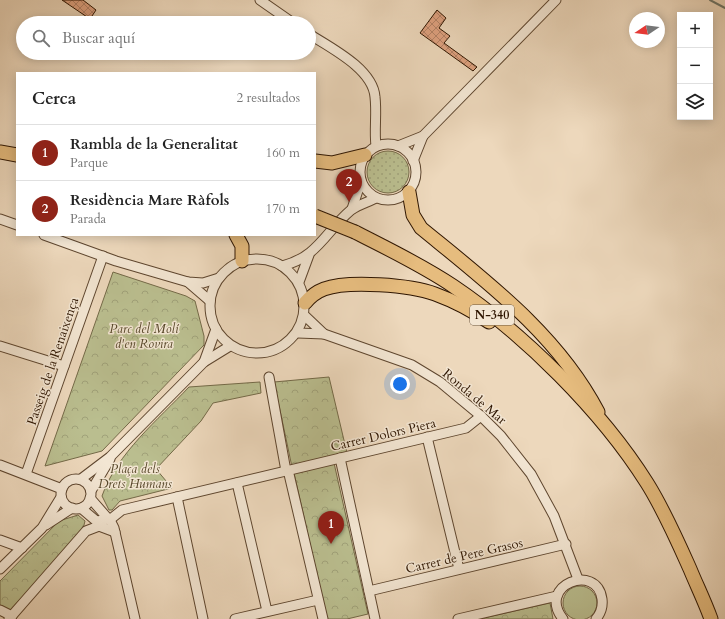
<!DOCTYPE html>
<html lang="es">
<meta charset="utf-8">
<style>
body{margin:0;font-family:Cardo,serif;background:#f2f2f2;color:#222}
.controls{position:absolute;right:12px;top:12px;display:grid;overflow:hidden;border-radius:0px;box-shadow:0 2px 10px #0003}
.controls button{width:36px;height:36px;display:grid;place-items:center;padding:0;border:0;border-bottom:1px solid #e0e0e0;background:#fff;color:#222;font:20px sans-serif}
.compass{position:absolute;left:629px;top:12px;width:36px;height:36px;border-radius:50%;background:#fff;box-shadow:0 2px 10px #0003;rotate:257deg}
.you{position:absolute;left:400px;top:384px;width:14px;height:14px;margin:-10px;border:3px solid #fff;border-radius:50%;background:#1a73e8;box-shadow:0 0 0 6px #1a73e833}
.badge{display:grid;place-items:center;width:26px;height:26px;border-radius:50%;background:#8f2418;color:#fff;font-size:13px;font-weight:700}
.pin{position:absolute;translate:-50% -33px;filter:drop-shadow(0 1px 2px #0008)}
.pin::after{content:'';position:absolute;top:21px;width:14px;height:12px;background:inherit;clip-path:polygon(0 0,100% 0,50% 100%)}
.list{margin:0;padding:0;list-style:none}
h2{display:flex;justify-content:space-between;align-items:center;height:52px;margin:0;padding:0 16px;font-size:17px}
h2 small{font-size:13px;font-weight:400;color:#767676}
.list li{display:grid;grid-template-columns:26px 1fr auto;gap:12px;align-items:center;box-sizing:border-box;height:56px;padding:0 16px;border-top:1px solid #e0e0e0}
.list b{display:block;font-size:15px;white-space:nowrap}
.list p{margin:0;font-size:13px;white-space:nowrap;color:#767676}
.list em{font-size:13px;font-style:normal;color:#767676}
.icon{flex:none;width:22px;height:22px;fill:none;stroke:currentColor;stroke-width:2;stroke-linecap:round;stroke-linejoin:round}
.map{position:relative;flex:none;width:725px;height:619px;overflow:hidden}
.search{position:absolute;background:#fff;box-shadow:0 2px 10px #0003;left:16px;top:16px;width:300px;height:44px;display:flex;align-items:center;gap:10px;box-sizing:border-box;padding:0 14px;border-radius:22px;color:#767676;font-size:15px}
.panel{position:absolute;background:#fff;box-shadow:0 2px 10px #0003;left:16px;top:72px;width:300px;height:164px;border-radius:0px}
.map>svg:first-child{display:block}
.grass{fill:#babe8f;stroke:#746a48}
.park{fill:url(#park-crowns);stroke:#746a48}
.garden{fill:url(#garden-dots);stroke:#746a48}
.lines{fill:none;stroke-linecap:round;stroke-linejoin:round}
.stream{stroke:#6e776b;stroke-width:2}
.building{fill:url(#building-cross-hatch);stroke:#2e1500}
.minor-casing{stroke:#5e462f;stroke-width:11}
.highway-casing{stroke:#2e1500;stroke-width:15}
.minor{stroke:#f3e6d3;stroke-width:9}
.highway{stroke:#e6bc7e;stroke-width:13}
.highway-bridge-casing{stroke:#2e1500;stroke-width:15;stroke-linecap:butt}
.highway-bridge{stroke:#e6bc7e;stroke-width:13}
.labels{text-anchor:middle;stroke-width:3;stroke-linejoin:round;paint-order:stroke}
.shield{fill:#f3e6d3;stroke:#69543f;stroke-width:1}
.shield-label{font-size:12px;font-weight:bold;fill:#2e1500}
.park-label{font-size:13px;font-style:italic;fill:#58482b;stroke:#f3e6d3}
.street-label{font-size:13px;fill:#2e1500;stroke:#f3e6d3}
</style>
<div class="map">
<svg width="725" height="619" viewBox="0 0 725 619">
<defs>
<pattern id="park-crowns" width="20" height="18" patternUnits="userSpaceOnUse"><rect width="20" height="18" fill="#babe8f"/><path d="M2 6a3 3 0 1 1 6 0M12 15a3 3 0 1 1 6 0" fill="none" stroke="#a0a27a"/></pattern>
<pattern id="garden-dots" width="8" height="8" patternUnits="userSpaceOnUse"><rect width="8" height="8" fill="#babe8f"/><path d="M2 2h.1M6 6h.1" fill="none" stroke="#a0a27a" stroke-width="1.8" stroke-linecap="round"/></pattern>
<pattern id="building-cross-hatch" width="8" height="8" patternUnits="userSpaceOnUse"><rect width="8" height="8" fill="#dea17f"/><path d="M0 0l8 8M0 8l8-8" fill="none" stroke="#b48266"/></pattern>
</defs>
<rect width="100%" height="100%" fill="#edd8bc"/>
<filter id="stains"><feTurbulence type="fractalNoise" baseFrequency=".005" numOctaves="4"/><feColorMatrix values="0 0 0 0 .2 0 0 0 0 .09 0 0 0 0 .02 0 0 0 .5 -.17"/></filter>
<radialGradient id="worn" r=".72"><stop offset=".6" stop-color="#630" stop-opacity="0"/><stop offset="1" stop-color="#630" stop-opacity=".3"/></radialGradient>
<circle class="grass" cx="580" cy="603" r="17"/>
<g class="park">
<path d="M113,272L186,296L195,301L204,336V345L102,451L45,466Z"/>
<path d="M329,377L347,453L292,467L274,382Z"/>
<path d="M260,382L261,393L213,403L201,421L156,469L172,488L120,501L112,510H109L102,496C117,453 158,420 189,387Z"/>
<path d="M334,463L368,614L347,619H327L294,473Z"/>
<path d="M78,515L85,521L82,533L9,611L0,605V581L59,521Z"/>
<path d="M550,603L553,619H479Z"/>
</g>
<circle class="garden" cx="388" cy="172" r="21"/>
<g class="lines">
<path class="stream" d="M710,0L725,8"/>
</g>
<g class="building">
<path d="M62,0H83L96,10L90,19Z"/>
<path d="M437,10L446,18L439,28L450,36L444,43L477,67L473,71L420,33Z"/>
</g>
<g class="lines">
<g class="minor-casing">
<g id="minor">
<path d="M260,0L293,23"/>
<path d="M309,34C331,48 373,69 375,97C377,114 374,130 376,146"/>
<circle cx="388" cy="172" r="28"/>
<path d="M398,146L423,136L556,0"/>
<path d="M413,161L423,136"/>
<path d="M352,209L361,181"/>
<path d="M0,219L17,225"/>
<path d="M44,235L116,261L188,282L203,283L219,278"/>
<circle cx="257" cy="306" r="47"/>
<path d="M282,266C318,257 325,232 351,210C358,205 368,202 376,198"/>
<path d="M188,282L210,301"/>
<path d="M299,282L309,255"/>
<path d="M304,315L324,334"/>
<path d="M298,333L324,334L412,365L440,382L481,416L501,436L531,474L554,516L578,579"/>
<path d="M0,346L64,366"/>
<path d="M204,362L216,329"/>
<path d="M269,377L286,471"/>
<path d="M427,437L459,569"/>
<path d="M340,458L375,619"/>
<path d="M0,465L62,489"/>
<path d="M288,470L323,619"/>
<path d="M26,474L103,256"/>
<path d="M81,479L110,457L204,362L230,346"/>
<circle cx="76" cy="494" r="15"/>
<path d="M237,483L267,611"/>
<path d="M91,491L110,459"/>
<path d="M177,497L203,619"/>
<path d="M90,498L111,522L114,528L135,619"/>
<path d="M81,508L101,525"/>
<path d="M98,521L112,518L122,510L466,428L481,416"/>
<path d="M46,525L72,508"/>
<path d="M0,540L22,548"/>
<path d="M0,569L42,528L61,497"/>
<path d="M369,591L566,544"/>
<path d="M0,610L12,616"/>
<path d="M9,619L86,531L99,526L115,532"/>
<path d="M235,619L318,600"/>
<path d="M458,619L557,596"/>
<path d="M563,619C536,585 597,562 602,599C603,607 601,613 596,619"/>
</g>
</g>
<g class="highway-casing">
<g id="highway">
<path d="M0,152L17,155"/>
<path d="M315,161L332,163L365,155"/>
<path d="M409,192L413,215L421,228C487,282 558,335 598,412"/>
<path d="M355,232C388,249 422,265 453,286C524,334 601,410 647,483C664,510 677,540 690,569C697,586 705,602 711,619"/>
<path d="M236,235L242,246V261"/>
<path d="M305,303C310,297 316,292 324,289C348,280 411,285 435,294C454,301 473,311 489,322"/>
</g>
</g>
<use href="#minor" class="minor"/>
<use href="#highway" class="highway"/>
<g class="highway-bridge-casing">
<path id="highway-bridge" d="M315,216L355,232"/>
</g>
<use href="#highway-bridge" class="highway-bridge"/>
</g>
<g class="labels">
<rect class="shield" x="470" y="305" width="44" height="20" rx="3"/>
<g class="shield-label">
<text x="492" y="319">N-340</text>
</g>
<g class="park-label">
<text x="144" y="333">Parc del Molí<tspan x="144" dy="15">d'en Rovira</tspan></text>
<text x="135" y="473">Plaça dels<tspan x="135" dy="15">Drets Humans</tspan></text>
</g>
<g class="street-label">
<text transform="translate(52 361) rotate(-71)" y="5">Passeig de la Renaixença</text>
<text transform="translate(475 396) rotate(40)" y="5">Ronda de Mar</text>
<text transform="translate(383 434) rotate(-13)" y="5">Carrer Dolors Piera</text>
<text transform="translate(464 555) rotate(-13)" y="5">Carrer de Pere Grasos</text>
</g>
</g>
<rect width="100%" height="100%" filter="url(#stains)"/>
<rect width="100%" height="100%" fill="url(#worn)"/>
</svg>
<div class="controls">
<button>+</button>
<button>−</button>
<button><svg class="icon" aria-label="layers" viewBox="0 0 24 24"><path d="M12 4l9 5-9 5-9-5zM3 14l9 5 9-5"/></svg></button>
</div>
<svg class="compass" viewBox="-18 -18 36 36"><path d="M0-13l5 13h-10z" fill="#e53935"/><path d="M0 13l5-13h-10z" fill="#767676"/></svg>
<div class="you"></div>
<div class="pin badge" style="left:331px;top:544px">1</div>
<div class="pin badge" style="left:349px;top:202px">2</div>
<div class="search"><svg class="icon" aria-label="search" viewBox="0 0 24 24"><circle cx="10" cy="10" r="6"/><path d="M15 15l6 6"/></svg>Buscar aquí</div>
<section class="panel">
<h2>Cerca<small>2 resultados</small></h2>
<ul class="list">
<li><span class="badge">1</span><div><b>Rambla de la Generalitat</b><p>Parque</p></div><em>160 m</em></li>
<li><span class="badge">2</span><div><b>Residència Mare Ràfols</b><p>Parada</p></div><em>170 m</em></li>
</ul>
</section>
</div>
